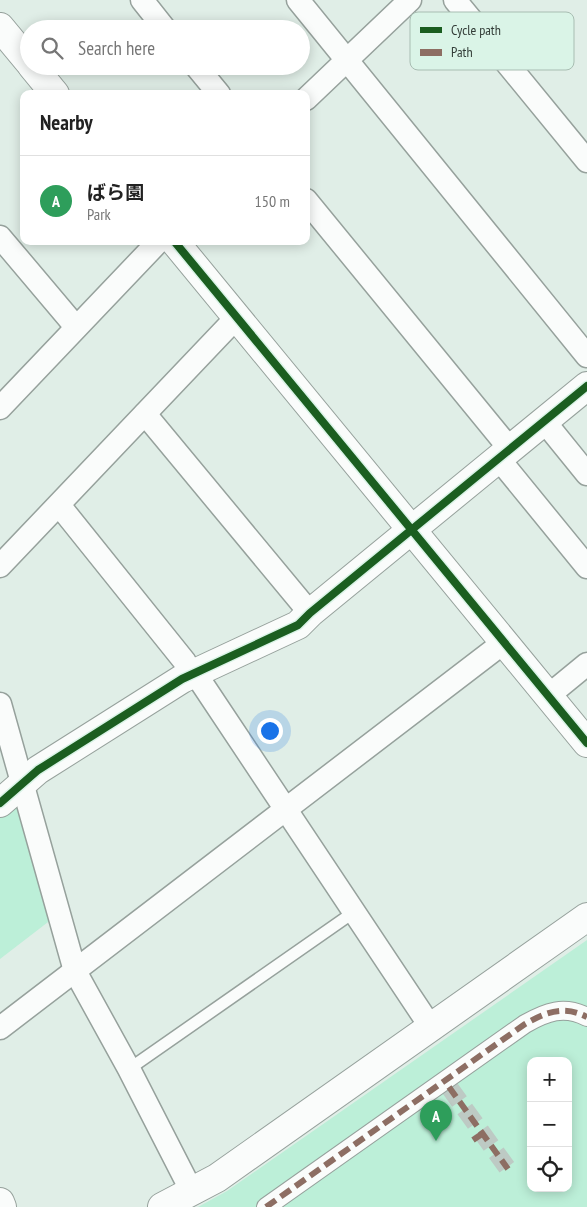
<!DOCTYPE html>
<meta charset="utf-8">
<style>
body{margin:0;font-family:"PT Sans Narrow","Noto Sans JP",sans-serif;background:#f2f2f2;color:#222}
.controls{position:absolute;right:15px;bottom:15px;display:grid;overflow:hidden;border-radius:10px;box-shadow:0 2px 12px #0003}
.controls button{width:45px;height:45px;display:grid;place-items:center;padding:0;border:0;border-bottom:1px solid #e0e0e0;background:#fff;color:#222;font:25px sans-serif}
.you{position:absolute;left:269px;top:730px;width:18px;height:18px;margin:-12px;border:4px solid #fff;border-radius:50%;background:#1a73e8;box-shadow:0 0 0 8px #1a73e833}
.badge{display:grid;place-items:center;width:32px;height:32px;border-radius:50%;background:#6f7a75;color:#fff;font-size:16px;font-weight:700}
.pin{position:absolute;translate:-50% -41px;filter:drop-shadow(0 1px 2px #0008)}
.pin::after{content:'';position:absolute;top:26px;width:18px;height:15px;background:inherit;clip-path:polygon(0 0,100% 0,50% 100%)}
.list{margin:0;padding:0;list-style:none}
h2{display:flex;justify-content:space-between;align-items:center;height:65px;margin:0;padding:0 20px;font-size:21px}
h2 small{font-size:16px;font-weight:400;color:#767676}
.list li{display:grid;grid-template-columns:32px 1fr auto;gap:15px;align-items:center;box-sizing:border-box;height:90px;padding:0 20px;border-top:1px solid #e0e0e0}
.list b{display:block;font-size:19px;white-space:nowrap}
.list p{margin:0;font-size:16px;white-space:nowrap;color:#767676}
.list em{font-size:16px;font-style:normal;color:#767676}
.icon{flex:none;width:28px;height:28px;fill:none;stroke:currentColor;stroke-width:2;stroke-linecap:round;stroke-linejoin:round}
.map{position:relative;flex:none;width:587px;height:1207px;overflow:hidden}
.search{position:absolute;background:#fff;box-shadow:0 2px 12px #0003;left:20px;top:20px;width:290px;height:55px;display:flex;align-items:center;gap:12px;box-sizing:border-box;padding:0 18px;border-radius:28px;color:#767676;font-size:19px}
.panel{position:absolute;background:#fff;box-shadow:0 2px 12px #0003;left:20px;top:90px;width:290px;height:155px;border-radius:10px}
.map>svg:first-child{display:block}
.green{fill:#bcefd8;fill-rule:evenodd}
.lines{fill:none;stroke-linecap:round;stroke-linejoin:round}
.pedestrian-tunnel{stroke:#bdcac4;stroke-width:18;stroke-dasharray:18 9;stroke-linecap:butt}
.service-casing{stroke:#96a19c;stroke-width:14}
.pedestrian-casing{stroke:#96a19c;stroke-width:20}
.minor-casing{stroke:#96a19c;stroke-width:25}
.tertiary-casing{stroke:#96a19c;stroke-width:30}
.service{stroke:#fafcfb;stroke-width:11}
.pedestrian{stroke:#fafcfb;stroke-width:18}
.minor{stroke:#fafcfb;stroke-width:22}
.tertiary{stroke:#fafcfb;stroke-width:28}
.quiet{stroke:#8d6e63;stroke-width:6;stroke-dasharray:12 6;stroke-linecap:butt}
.cycleway-casing{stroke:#daf4e7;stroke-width:11}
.cycleway{stroke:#1b5e20;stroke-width:8}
.key{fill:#daf4e7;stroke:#a8bdb2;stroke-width:1}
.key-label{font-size:14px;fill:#323c37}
</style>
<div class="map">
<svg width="587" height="1207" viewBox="0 0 587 1207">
<rect width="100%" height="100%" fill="#e0eee7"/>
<g class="green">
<path d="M8,804L20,807L52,919L0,959V812Z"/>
<path d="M587,940V1207H198L227,1191ZM531,1061H568V1188H531Z"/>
</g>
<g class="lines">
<path class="pedestrian-tunnel" d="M449,1087L508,1169"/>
<g class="service-casing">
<path id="service" d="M129,1069L354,912"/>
</g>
<g class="pedestrian-casing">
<path id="pedestrian" d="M266,1207L525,1024C546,1012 564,1005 587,1017"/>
</g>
<g class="minor-casing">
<g id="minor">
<path d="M142,0L165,29"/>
<path d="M298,0L587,356"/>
<path d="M455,0L587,161"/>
<path d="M196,66L219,94"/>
<path d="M306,99L410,0"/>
<path d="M306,200L510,449"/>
<path d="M0,237L76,327"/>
<path d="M0,408L159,241"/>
<path d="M145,414L310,613"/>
<path d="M544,421L587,474"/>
<path d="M498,458L587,567"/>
<path d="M59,505L185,662"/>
<path d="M0,566L236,318"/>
<path d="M195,673L432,1029"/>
<path d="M548,696L587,664"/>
<path d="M0,704L75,971L129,1069L192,1192"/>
<path d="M0,1028L503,643"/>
</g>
</g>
<g class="tertiary-casing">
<g id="tertiary">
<path d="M0,27L29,62"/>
<path d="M32,66L55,94"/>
<path d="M174,241L587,743"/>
<path d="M0,803L38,770L182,679L298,625L310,613L587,386"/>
<path d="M0,1202L2,1207"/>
<path d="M162,1207L217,1178L587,917"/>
</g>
</g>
<use href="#service" class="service"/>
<use href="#pedestrian" class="pedestrian"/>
<use href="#minor" class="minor"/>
<use href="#tertiary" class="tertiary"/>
<g class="quiet">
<path d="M449,1087L508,1169"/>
<path d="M473,1140L482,1134"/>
<path d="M266,1207L525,1024C546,1012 564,1005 587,1017"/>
</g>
<g class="cycleway-casing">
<g id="cycleway">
<path d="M174,241L587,743"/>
<path d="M0,803L38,770L182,679L298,625L310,613L587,386"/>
</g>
</g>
<use href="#cycleway" class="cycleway"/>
</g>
<rect x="410" y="12" width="164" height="58" rx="8" class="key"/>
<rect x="420" y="27" width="22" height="6" fill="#1b5e20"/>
<rect x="420" y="49" width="22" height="7" fill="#8d6e63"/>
<g class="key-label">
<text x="451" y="35">Cycle path</text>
<text x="451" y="57">Path</text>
</g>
</svg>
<div class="controls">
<button>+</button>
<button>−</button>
<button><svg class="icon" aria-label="locate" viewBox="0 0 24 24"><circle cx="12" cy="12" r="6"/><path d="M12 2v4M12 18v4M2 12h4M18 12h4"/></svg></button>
</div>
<div class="you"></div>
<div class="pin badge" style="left:436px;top:1141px;background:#2e9e5b">A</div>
<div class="search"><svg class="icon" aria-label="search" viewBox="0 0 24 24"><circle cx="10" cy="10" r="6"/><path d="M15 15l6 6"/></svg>Search here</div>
<section class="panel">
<h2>Nearby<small></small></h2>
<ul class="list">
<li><span class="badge" style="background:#2e9e5b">A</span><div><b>ばら園</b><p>Park</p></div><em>150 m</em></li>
</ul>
</section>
</div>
